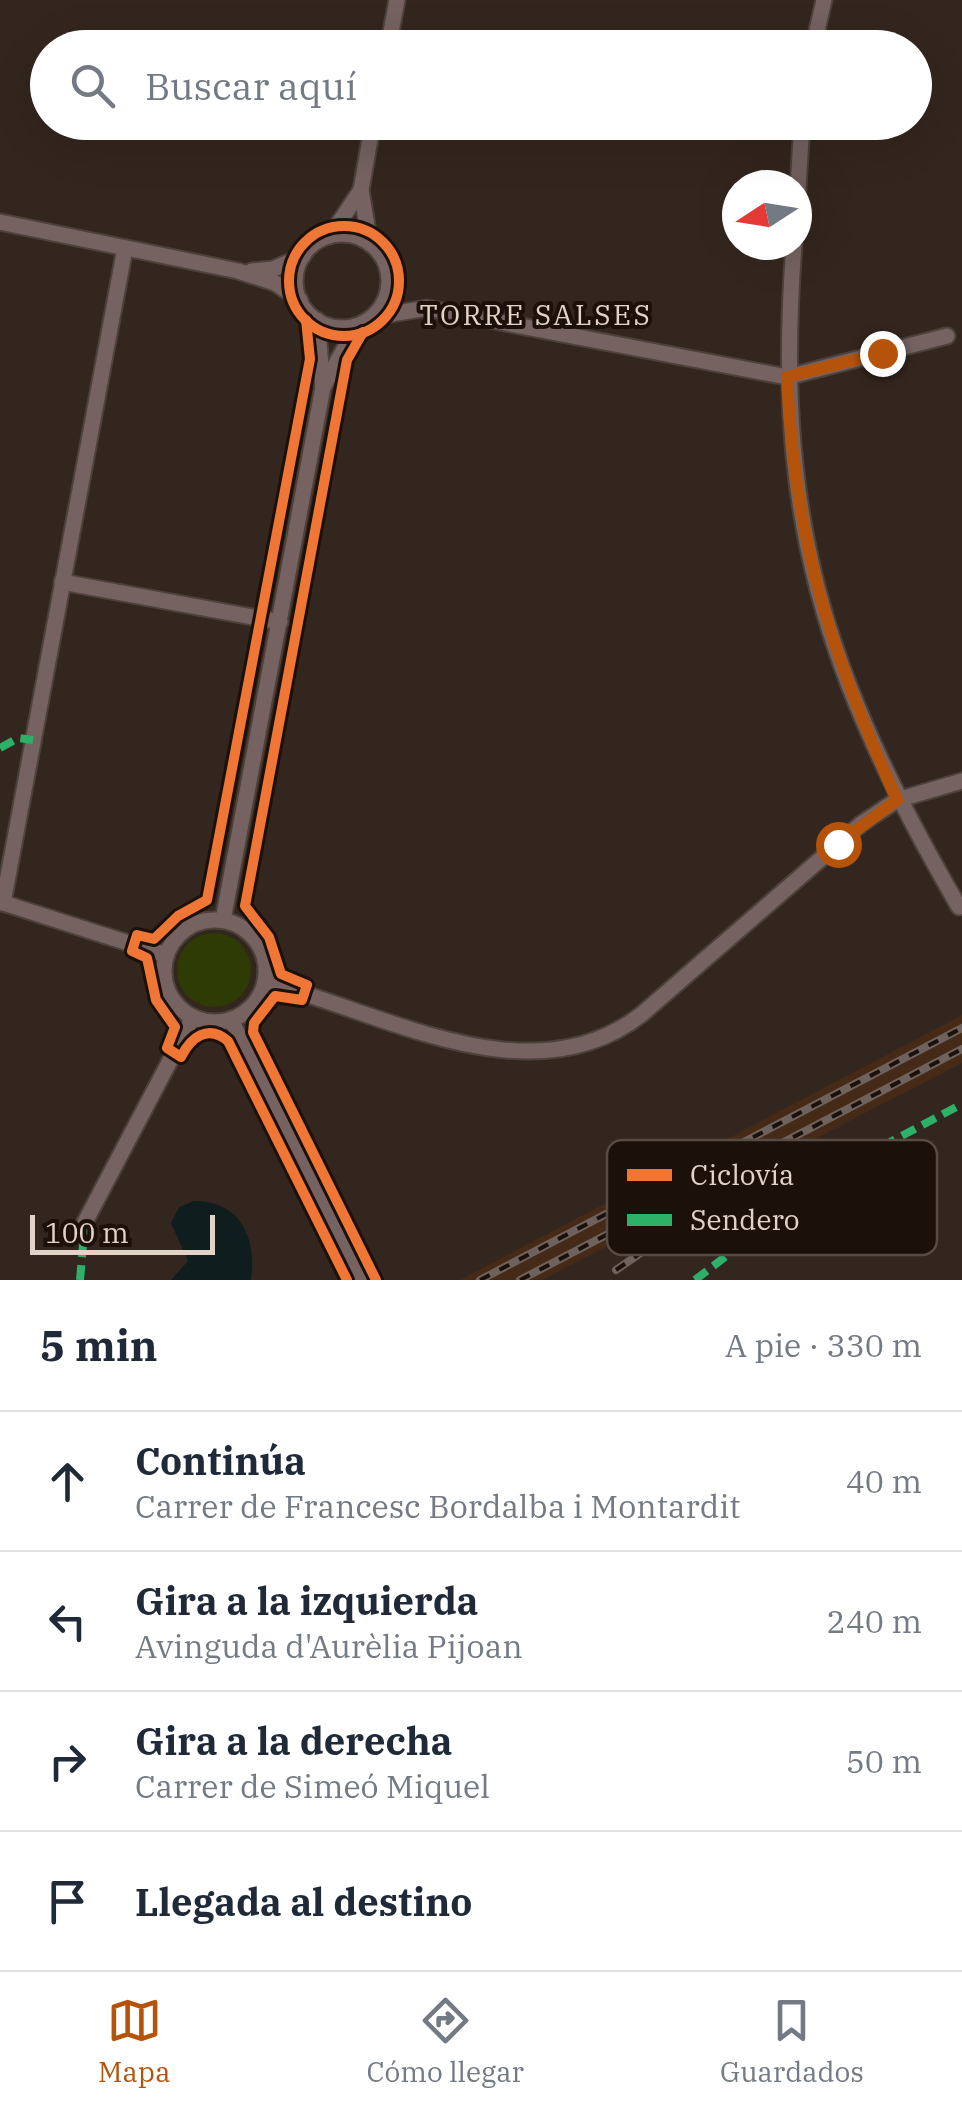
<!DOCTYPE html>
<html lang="es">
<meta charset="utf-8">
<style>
body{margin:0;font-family:"IBM Plex Serif",serif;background:#f6f6f7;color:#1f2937}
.compass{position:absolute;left:722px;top:170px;width:90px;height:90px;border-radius:50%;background:#fff;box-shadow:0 10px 40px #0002;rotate:258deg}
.scale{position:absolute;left:30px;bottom:25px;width:185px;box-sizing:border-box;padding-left:10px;border:5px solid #e2d2c8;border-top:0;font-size:28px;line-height:35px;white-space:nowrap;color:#e2d2c8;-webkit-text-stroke:8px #1c110a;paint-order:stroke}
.stop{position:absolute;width:30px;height:30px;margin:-22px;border:8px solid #b45309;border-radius:50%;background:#fff}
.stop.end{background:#b45309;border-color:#fff;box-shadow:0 2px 10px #0008}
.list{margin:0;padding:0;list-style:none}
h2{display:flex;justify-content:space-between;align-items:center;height:130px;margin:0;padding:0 40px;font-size:42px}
h2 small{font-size:32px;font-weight:400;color:#747a83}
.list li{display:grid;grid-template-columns:65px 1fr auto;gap:30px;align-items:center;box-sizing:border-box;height:140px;padding:0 40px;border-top:2px solid #e0e1e3}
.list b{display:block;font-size:38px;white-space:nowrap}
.list p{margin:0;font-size:32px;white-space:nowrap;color:#747a83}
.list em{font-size:32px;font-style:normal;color:#747a83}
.icon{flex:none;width:55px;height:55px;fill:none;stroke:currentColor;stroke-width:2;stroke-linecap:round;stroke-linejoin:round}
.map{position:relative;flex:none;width:962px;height:1280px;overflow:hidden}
.search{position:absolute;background:#fff;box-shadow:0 10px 40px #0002;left:30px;right:30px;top:30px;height:110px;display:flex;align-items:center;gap:25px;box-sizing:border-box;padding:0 35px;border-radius:55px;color:#747a83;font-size:38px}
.sheet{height:690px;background:#fff}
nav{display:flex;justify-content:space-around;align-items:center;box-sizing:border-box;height:140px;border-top:2px solid #e0e1e3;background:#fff;font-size:28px;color:#747a83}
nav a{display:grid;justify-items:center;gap:5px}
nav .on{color:#b45309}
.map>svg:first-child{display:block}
.built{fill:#452a17}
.green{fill:#2e3b05}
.water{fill:#101d1f}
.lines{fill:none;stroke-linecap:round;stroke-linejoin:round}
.minor-casing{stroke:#4d423b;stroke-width:19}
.minor{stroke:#756261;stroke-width:15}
.rail-casing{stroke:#6f625d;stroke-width:8}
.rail{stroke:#1c110a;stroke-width:4;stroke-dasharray:11;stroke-linecap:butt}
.quiet{stroke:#2db169;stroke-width:8;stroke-dasharray:15 8;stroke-linecap:butt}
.cycleway-casing{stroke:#1c110a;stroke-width:16}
.cycleway{stroke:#f07635;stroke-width:10}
.route{stroke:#b45309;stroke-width:12}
.labels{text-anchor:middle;stroke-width:8;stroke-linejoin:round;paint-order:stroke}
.neighbourhood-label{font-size:28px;letter-spacing:2.5px;fill:#e2d2c8;stroke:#1c110a}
.key{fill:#1c110a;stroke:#574b43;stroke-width:2.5}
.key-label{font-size:28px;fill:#e2d2c8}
</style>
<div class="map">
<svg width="962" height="1280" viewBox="0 0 962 1280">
<rect width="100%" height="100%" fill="#33261e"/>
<path class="built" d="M962,1015V1063L542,1280H460Z"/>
<circle class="green" cx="214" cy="970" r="37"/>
<path class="water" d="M194,1201C240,1201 257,1237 251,1280H171L188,1261L171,1223L179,1207Z"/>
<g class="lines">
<g class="minor-casing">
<g id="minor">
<path d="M388,48L397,0"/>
<path d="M813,48L824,0"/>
<path d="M797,204L802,122"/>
<path d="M0,222L238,271L275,283L300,300"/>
<circle cx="342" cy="281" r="47"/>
<path d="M330,236L361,190"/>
<path d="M370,244L361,190L373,122"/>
<path d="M794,245C773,516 824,674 959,907"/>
<path d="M252,271L273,269L303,256"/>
<path d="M373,317L427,308L787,377L947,336"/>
<path d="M317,320L323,387"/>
<path d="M62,582L280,622"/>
<path d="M0,902L166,955"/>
<path d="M3,903L125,248"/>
<circle cx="215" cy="971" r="51"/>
<path d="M223,920L323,387L357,326"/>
<path d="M265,982C383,1012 531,1101 642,1014L861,824L897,800L962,781"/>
<path d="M231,1020L362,1280"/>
<path d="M85,1222L193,1017"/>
</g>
</g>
<use href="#minor" class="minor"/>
<g class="rail-casing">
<g id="rail">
<path d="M616,1270L693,1217L808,1157"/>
<path d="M480,1280L962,1028"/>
<path d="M520,1280L962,1049"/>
</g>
</g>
<use href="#rail" class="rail"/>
<g class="quiet">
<path d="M0,748L18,738L33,740"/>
<path d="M80,1280L85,1222"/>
<path d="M695,1280L841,1168L962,1104"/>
</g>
<g class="cycleway-casing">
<g id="cycleway">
<circle cx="344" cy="281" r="55"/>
<path d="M306,320L310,359L207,900L178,916L154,939L137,935L132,951L147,958L156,1000L175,1027L167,1048L181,1057C191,1037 208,1024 228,1041L347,1280"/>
<path d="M363,332L347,360L245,906L269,937L281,974L307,985L302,1000L275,996L254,1023L253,1032L376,1280"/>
</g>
</g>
<use href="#cycleway" class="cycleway"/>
</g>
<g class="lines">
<path class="route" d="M838,844L897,800C831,654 794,539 787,377L882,353"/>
</g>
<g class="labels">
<g class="neighbourhood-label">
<text x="536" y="325">TORRE SALSES</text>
</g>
</g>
<rect x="607" y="1140" width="330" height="115" rx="15" class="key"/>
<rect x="627" y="1169" width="45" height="12" fill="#f07635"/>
<rect x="627" y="1214" width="45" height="12" fill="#2db169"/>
<g class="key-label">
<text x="690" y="1185">Ciclovía</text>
<text x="690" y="1230">Sendero</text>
</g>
</svg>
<svg class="compass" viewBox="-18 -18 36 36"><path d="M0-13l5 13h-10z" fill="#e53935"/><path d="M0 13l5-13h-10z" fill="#747a83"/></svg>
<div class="scale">100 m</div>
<div class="stop" style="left:838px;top:844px"></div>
<div class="stop end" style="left:882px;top:353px"></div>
<div class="search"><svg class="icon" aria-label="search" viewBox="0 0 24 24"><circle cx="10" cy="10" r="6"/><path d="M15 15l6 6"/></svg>Buscar aquí</div>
</div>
<section class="sheet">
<h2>5 min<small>A pie · 330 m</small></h2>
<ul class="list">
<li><svg class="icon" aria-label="ahead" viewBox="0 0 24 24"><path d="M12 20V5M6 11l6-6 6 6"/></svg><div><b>Continúa</b><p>Carrer de Francesc Bordalba i Montardit</p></div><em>40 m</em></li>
<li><svg class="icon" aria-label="left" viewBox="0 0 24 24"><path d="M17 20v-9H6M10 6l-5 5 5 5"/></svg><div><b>Gira a la izquierda</b><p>Avinguda d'Aurèlia Pijoan</p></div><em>240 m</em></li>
<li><svg class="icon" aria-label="right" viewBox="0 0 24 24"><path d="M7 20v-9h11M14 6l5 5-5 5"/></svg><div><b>Gira a la derecha</b><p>Carrer de Simeó Miquel</p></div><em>50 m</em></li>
<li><svg class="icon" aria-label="arrive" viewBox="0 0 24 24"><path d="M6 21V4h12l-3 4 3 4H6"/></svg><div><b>Llegada al destino</b></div></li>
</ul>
</section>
<nav>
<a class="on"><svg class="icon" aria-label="map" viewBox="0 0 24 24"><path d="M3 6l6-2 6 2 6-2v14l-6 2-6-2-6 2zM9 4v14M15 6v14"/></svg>Mapa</a>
<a><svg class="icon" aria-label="directions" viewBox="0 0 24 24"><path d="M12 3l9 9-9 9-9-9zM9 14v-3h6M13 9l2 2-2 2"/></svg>Cómo llegar</a>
<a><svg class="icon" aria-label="saved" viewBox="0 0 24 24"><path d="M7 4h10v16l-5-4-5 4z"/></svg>Guardados</a>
</nav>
